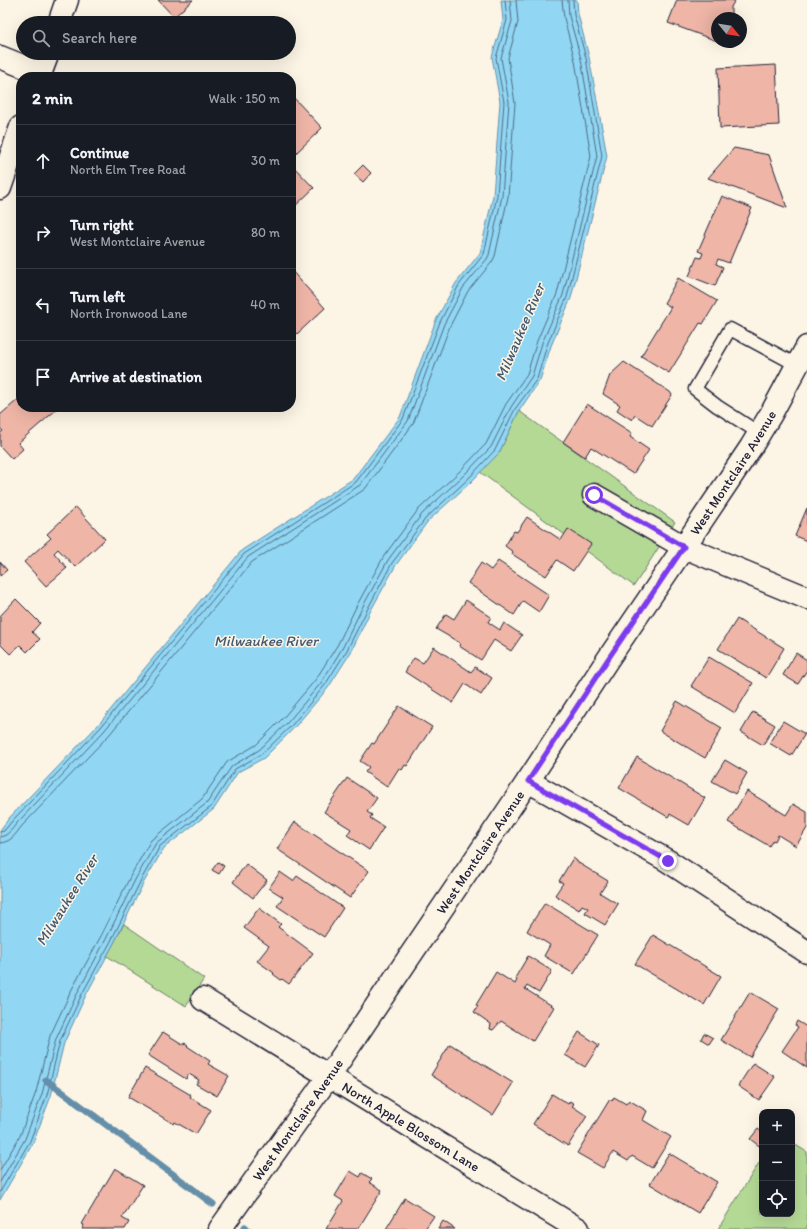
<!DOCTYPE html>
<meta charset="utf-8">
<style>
body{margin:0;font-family:Itim,sans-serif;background:#20242c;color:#f1f3f6}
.controls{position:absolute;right:12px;bottom:12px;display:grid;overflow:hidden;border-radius:8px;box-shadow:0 4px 16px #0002}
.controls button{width:36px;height:36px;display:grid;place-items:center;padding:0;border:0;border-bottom:1px solid #363941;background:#171b24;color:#f1f3f6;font:20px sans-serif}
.compass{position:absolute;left:711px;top:12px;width:36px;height:36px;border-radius:50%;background:#171b24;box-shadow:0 4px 16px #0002;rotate:120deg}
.stop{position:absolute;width:12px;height:12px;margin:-9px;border:3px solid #7c3aed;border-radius:50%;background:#fff}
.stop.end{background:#7c3aed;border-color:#fff;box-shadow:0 1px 4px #0008}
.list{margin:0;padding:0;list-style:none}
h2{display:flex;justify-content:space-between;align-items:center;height:52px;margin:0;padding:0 16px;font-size:17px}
h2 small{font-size:13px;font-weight:400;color:#9ea1a6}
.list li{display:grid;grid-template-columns:26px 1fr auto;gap:12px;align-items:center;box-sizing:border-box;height:72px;padding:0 16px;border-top:1px solid #363941}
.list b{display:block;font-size:15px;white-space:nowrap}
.list p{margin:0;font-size:13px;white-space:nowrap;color:#9ea1a6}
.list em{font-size:13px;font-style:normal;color:#9ea1a6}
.icon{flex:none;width:22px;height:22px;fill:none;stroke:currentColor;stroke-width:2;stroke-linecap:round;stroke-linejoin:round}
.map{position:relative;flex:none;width:807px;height:1229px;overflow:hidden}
.search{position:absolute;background:#171b24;box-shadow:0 4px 16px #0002;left:16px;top:16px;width:280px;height:44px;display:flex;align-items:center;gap:10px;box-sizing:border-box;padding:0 14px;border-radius:22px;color:#9ea1a6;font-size:15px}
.panel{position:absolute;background:#171b24;box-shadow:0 4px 16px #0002;left:16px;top:72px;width:280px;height:340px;border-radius:16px}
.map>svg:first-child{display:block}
.green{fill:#b4d995;stroke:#6b7e68}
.water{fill:#91d7f3;stroke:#658fa9}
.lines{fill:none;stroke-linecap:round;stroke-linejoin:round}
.shore{stroke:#4e6a85;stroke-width:1}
.stream{stroke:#658fa9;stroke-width:7}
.building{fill:#efb6a7;stroke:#22223b}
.service-casing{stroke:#22223b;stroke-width:15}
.minor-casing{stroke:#22223b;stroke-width:25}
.service{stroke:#fcf5e5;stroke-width:12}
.minor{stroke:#fcf5e5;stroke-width:22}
.route{stroke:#7c3aed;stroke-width:5}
.labels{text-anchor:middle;stroke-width:3;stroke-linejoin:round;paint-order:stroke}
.street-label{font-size:14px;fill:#22223b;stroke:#fcf5e5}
.water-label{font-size:15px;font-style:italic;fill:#435872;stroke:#fcf5e5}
</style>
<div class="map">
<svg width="807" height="1229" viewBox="0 0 807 1229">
<rect width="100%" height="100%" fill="#fcf5e5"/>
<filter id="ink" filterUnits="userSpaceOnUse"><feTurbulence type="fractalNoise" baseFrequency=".025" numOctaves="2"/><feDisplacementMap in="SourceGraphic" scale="8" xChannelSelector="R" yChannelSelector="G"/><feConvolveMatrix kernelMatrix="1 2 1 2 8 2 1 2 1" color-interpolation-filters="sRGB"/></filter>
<g filter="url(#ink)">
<g class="green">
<path d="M519,411L675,522L634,586L480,472L499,453Z"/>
<path d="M124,924L204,979L186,1006L107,956Z"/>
<path d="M792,1143L807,1152V1229H718L762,1158V1214H792Z"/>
</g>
<path class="water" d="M501,0H577L578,14L589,57L607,156L571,298L551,346L540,380L519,411L499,453L471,482L428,521L396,565L370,612L351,652L328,688L294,728L264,758L238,772L214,809L164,848L144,882L114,943L86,995L64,1043L51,1096L33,1143L0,1200V830L10,817L98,725L242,550L353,479L400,417L436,320L456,283L480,253L493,196L500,102L492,57L503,20Z"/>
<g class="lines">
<g class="shore">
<path d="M0,832L4,831L13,820L101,727L244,554L356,482L403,419L440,322L459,285L484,254L497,196L504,102L496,58L507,20L505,0"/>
<path d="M0,837C8,836 12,829 17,823L104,731L248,557L360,485L408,421L444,324L463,288L487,259L489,255L502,196L509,102L501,58L512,21L510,0"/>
<path d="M0,843C11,842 15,835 21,827L109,735L252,562L365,489L413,424L450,326L468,291L492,262L495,256L508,197L515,103L508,58L518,22L516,0"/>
<path d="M0,1170L20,1136L36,1092L50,1036L72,989L101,936L131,875L151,840L202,799L227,762L256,745L283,718L316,679L338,644L357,605L384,556L418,510L460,471L486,444L506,404L527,374L537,341L557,294L591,156L575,61L564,18L562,0"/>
<path d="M0,1182L25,1139L42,1094L56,1039L78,992L106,939L136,878L156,843L207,803L232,766L259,750L288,722L321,683L343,647L362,608L388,560L422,514L464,475L491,447L511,407L532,376L542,343L563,295L597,156L581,59L569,16L568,0"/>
<path d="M0,1192L30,1141L47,1095L60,1041L82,994L111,941L141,880L160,846L211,807L235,769L262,754L292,725L325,685L347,650L367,610L392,563L426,518L468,479L495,450L515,409L537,379L547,345L567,297L602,156L586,58L574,15L573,0"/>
</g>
<g class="stream">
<path d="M46,1080L213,1204"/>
<path d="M245,1227L247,1229"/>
</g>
</g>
<g class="building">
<path d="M158,0H193L174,17Z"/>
<path d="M677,0H735L731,7V18H717V41L668,23Z"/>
<path d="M776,65L779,125L720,128L718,68Z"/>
<path d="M294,98L322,128L296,153L291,148V101Z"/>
<path d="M734,148L769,155L787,208L708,178Z"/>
<path d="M291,164L314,188L291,210Z"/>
<path d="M363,165L371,173L363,182L354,174Z"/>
<path d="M722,196L752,208L729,263L718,259L716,264L723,267L715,286L689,276L697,257L701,258L703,253L698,251Z"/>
<path d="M21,253V262L17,257Z"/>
<path d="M291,270L325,308L297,334L291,328Z"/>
<path d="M678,278L717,301L703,324L700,323L669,373L641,356L671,307L664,303Z"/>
<path d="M624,362L670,392L672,395L652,426L635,415L632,420L617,410L620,405L603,394L610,375Z"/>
<path d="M21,397V407H54L56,410L18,443L23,449L12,459L0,446V433L3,431L0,428V415Z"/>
<path d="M587,404L632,433L630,437L649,450L633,474L591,447L585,457L563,442Z"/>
<path d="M76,507L105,539L75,567L58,549L54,553L67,568L46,586L24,562L51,538L47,534Z"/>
<path d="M807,508V541L795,536Z"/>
<path d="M527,517L561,540L568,529L591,544L573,571L557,560L546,576L512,554L513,552L505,546L514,531L517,532Z"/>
<path d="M498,561L549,595L539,612L523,601L514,615L468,583L481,563L491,570Z"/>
<path d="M0,562L7,570L0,576Z"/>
<path d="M16,599L40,623L32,632L40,639L27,652L20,645L10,654L0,644V616Z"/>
<path d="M466,600L491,617L488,622L500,630L504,623L522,635L511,651L494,640L481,660L459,646L460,643L436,629L446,614L454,619Z"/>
<path d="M737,619L784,648L766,678L718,649Z"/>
<path d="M434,647L471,672L475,667L492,678L481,695L465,684L453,703L405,672L414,658L423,663Z"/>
<path d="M796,653L807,660V670L798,684L783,675Z"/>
<path d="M709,657L753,683L735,713L691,686Z"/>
<path d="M677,701L722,728L705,758L660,731Z"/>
<path d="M399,706L432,727L407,766L405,765L402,770L399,768L387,787L365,772L369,767L360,761L372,743L374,744Z"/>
<path d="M753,712L775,725L763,745L741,732Z"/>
<path d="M783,721L805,734L791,756L769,743Z"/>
<path d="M637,757L705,798L689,825L670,814L668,817L619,788Z"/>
<path d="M725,760L747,773L735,794L712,781Z"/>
<path d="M347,778L377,798L367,812L372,815L370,818L384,827L369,850L347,835L351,829L324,812Z"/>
<path d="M747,791L786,815L793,804L807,812V828L796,846L778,835L775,841L773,840L769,846L728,822Z"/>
<path d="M295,822L369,871L350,898L277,849Z"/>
<path d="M573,858L577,861V862L608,881L600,893L618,904L605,925L585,913L588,908L582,905L579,910L555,895L563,883L559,881Z"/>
<path d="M218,862L224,866L219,874L212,870Z"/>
<path d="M246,864L267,880L253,898L233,882Z"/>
<path d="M280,872L293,881L297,876L343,908L324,937L277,906L283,897L269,888Z"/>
<path d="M545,903L598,935L574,974L544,956L550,945L527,931L531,924Z"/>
<path d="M259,908L281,924L278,927L313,953L289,984L282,979L281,980L273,974L274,973L257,961L269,946L244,928Z"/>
<path d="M653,935L721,976L704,1005L635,964Z"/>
<path d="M528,956L552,971L539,993L527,986L525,989L554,1007L533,1041L501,1021L493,1030L490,1029L491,1024L474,1012L478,1006L476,1005L496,972L515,984L517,980L515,978Z"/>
<path d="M750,992L779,1009L750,1057L721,1040Z"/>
<path d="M797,1021L807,1027V1068L782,1051L798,1027L795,1025Z"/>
<path d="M163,1032L184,1045V1043L188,1045L187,1046L210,1061L208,1064L229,1076L217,1096L196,1084L199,1080L189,1074L186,1079L148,1055Z"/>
<path d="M579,1032L599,1045L585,1067L565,1055Z"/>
<path d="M704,1033L713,1038L709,1044L701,1039Z"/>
<path d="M450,1044L513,1083L493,1115L431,1075Z"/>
<path d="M753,1063L775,1077L759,1100L738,1086Z"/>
<path d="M145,1068L191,1095L190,1097L211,1110L196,1134L175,1122L174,1124L128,1097Z"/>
<path d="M552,1094L568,1104L570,1101L574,1104L572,1106L587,1116L568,1146L533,1124Z"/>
<path d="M614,1097L626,1104L629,1100L647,1111L643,1120L671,1137L652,1168L632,1156L628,1161L613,1152L603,1168L577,1153L610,1099L612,1101Z"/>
<path d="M758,1129L762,1132V1148L750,1139Z"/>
<path d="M669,1153L717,1182L698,1213L650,1184Z"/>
<path d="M115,1168L143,1185L122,1218L129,1222L125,1229H82L84,1225L82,1224Z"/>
<path d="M350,1171L360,1177L362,1173L372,1179L369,1182L382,1190L358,1229H326L343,1201L335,1196Z"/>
<path d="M405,1198L434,1216L425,1229H386Z"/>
<path d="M443,1221L455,1229H438Z"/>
</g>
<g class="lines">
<g class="service-casing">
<path id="service" d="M759,433L717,406L695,389L730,329L797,365"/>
</g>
<g class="minor-casing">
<g id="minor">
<path d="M59,23L67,0"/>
<path d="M0,57L40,73"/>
<path d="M39,77L48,53"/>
<path d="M0,188L21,127"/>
<path d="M594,495L684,547L807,598"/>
<path d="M528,781L668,861L807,952"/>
<path id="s1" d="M203,999L578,1229"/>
<path id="s2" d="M220,1229L329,1076L528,781L608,659L684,547L751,447L771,414L807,347"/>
</g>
</g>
<use href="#service" class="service"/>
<use href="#minor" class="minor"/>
</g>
</g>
<g class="lines" filter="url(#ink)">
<path class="route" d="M594,495L684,547L608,659L528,781L668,861"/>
</g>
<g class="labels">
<g class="street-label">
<text dy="5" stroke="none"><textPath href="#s2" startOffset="914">West Montclaire Avenue</textPath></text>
<text dy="5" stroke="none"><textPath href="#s2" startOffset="458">West Montclaire Avenue</textPath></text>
<text dy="5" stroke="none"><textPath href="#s2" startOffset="134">West Montclaire Avenue</textPath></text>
<text dy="5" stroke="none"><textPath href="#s1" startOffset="244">North Apple Blossom Lane</textPath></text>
</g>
<g class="water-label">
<text transform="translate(520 332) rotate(-67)" y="5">Milwaukee River</text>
<text x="266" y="646">Milwaukee River</text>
<text transform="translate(67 900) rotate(-58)" y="5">Milwaukee River</text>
</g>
</g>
</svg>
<div class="controls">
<button>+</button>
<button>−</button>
<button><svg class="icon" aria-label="locate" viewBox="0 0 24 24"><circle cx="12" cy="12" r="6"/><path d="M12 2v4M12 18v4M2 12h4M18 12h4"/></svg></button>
</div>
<svg class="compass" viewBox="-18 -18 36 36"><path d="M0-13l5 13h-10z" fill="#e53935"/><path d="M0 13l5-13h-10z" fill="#9ea1a6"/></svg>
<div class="stop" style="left:594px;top:495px"></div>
<div class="stop end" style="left:668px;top:861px"></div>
<div class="search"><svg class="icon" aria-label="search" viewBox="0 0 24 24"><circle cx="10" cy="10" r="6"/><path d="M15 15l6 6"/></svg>Search here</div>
<section class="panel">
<h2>2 min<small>Walk · 150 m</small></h2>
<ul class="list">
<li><svg class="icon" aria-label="ahead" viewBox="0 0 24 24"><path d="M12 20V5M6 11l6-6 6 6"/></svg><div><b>Continue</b><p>North Elm Tree Road</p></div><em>30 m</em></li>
<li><svg class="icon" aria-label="right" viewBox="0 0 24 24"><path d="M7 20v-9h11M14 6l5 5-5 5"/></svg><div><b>Turn right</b><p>West Montclaire Avenue</p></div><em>80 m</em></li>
<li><svg class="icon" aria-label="left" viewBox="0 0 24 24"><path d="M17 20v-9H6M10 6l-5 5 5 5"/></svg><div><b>Turn left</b><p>North Ironwood Lane</p></div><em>40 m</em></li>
<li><svg class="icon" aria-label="arrive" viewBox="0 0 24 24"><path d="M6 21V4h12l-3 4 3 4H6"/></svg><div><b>Arrive at destination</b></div></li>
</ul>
</section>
</div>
